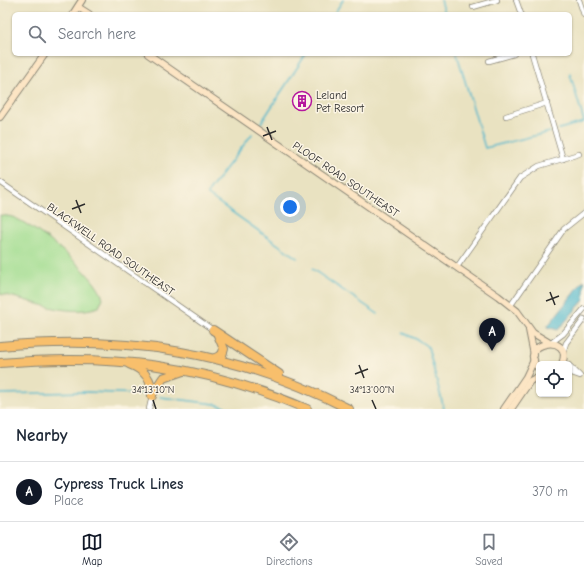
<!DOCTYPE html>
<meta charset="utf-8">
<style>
body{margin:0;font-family:"Comic Neue",sans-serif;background:#f2f2f3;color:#1f2937}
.controls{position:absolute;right:12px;bottom:12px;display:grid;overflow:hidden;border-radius:6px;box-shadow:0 1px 3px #0004}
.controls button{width:36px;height:36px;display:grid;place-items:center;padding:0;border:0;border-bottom:1px solid #e0e1e3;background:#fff;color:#1f2937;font:20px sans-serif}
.you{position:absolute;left:290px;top:207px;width:14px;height:14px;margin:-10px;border:3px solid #fff;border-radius:50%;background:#1a73e8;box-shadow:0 0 0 6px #1a73e833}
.badge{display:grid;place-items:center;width:26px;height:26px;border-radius:50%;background:#111827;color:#fff;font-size:13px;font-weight:700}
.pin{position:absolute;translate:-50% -33px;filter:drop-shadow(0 1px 2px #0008)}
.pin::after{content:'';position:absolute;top:21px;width:14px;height:12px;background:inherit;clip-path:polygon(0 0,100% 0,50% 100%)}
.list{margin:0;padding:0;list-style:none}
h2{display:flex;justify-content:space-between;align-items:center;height:52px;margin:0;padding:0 16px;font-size:17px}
h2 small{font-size:13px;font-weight:400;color:#747a83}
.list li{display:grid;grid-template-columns:26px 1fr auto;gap:12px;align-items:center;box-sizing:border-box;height:60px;padding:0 16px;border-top:1px solid #e0e1e3}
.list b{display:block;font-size:15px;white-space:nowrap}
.list p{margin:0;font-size:13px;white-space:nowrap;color:#747a83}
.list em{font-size:13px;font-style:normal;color:#747a83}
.icon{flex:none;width:22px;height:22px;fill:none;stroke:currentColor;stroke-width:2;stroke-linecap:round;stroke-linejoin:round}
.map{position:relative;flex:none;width:584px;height:409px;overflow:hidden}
.search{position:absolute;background:#fff;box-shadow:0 1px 3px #0004;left:12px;right:12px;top:12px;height:44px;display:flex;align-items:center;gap:10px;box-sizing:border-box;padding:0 14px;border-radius:6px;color:#747a83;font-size:15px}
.sheet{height:112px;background:#fff}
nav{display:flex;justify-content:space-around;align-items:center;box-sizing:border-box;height:56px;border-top:1px solid #e0e1e3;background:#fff;font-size:11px;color:#747a83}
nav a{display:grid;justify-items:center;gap:2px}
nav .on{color:#111827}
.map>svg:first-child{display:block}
.green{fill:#a1dd90;stroke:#66845e}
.water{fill:#4eb7cc;stroke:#3c717c}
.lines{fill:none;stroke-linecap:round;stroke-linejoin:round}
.stream{stroke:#4eb7cc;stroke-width:1.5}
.street-casing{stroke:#8a8676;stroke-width:6}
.secondary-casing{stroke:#8a8676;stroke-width:8}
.highway-casing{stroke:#8a8676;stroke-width:10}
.street{stroke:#fff;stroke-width:4.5}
.secondary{stroke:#fce5c4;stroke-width:6}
.highway{stroke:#f8bf6c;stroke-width:8}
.ticks{fill:none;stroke:#2b2b2b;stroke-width:1.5}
.labels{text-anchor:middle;stroke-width:3;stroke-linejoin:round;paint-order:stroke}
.poi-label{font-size:11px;fill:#2b2b2b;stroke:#fcf5e5;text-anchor:start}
.street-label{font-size:11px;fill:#2b2b2b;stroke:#fcf5e5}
.ticks-label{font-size:10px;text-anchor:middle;fill:#2b2b2b;stroke:#fcf5e5;stroke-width:3;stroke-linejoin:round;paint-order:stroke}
</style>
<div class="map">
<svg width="584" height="409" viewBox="0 0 584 409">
<rect width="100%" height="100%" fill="#fcf5e5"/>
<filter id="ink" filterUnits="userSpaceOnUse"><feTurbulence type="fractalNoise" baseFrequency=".025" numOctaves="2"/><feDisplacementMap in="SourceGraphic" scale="8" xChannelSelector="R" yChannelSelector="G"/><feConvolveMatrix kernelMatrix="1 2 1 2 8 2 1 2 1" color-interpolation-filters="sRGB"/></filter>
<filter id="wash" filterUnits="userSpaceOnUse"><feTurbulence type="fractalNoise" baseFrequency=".012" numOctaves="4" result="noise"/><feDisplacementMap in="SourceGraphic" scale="16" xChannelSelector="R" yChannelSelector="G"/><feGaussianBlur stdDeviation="0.9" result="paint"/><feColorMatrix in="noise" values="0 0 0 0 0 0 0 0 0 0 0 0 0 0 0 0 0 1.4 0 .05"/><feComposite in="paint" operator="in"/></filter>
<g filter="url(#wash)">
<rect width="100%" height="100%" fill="#e9e2c1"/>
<path class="green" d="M0,215C5,216 11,216 15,218C39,229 95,273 103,298L99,307C65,318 33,300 0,294Z"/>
<path class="water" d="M584,280V300L558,330L547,327Z"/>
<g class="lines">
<g class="stream">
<path d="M441,0L445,14"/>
<path d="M334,14L343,0"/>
<path d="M457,54L485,148L550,132"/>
<path d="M570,74L584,121"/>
<path d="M261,123L306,54"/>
<path d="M559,129L584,122"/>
<path d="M252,134L209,191L208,195L297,258"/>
<path d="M312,269L378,314"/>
<path d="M403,333L418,340L428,347L444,409"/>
<path d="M0,394L86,392L145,394"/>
<path d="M160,397L215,404L231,409"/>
</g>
</g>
</g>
<g filter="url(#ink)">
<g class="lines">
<g class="street-casing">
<g id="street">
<path d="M516,0L521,14"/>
<path d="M579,0L584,15"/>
<path d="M473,7L497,0"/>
<path d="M532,54L563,159"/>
<path d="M489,61L514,54"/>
<path d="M506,116L547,103"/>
<path d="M0,182L213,330"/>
<path d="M457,267L520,178L539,166L579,154"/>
<path d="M511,305L564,229L584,213"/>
<path d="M551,343L563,334L584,309"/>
<path d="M563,353L566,343L584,319"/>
<path d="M569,365L580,376L569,372"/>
<path d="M149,409L152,396"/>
</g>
</g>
<g class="secondary-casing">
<g id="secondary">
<path d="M78,7L89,14"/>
<path d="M73,14L82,0"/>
<path d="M148,54L498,296L517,311L533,333L548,342"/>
<path d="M0,117L45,54"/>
<path d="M529,330L534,355"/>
<path d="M539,369C514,342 575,331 562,364"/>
<path d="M504,409L526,377L534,360"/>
<path d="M511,409L530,381L539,376"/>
</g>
</g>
<g class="highway-casing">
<g id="highway">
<path d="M213,330L279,374"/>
<path d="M0,346C127,335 235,351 349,409"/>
<path d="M215,358L222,355L224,349L218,335"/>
<path d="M0,363C114,354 201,364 307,409"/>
<path d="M129,364C145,370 152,379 152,396"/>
<path d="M153,393L163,378L183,371"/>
</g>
</g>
<use href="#street" class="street"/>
<use href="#secondary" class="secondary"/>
<use href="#highway" class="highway"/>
</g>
</g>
<path class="ticks" d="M267,127L272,140M263,136L276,131M76,200L81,213M72,209L85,204M550,292L555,305M546,301L559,296M359,365L364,378M355,374L368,369M153,400L156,409M372,400L376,409"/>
<defs>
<g id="building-ring" transform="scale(1)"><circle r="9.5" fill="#fcf5e5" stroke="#b5179e" stroke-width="1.5"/><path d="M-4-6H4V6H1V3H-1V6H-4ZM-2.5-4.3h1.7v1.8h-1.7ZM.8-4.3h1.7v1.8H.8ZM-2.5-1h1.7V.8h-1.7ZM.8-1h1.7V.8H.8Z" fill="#b5179e"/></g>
</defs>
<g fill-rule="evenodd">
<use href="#building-ring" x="302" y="101"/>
</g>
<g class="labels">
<g class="poi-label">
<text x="316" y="99">Leland<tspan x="316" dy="13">Pet Resort</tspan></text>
</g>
<g class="street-label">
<text transform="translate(346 179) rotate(34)" y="4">PLOOF ROAD SOUTHEAST</text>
<text transform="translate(111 249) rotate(35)" y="4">BLACKWELL ROAD SOUTHEAST</text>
</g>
</g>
<g class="ticks-label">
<text x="153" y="393">34°13'10"N</text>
<text x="372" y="393">34°13'00"N</text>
</g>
</svg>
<div class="controls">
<button><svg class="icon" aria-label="locate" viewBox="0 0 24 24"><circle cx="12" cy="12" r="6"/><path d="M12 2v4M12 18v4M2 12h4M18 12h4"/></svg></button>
</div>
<div class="you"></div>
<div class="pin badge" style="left:492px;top:351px">A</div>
<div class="search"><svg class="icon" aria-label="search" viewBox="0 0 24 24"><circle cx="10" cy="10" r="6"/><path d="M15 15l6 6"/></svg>Search here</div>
</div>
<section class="sheet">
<h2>Nearby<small></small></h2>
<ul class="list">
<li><span class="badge">A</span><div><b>Cypress Truck Lines</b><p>Place</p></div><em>370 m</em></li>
</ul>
</section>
<nav>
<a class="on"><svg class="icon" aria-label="map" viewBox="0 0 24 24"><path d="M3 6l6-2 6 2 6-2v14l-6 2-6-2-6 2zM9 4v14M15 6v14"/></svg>Map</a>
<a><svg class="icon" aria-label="directions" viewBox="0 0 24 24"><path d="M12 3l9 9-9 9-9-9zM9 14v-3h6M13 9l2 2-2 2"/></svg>Directions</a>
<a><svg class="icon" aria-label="saved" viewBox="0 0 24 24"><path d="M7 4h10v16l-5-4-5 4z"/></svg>Saved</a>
</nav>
